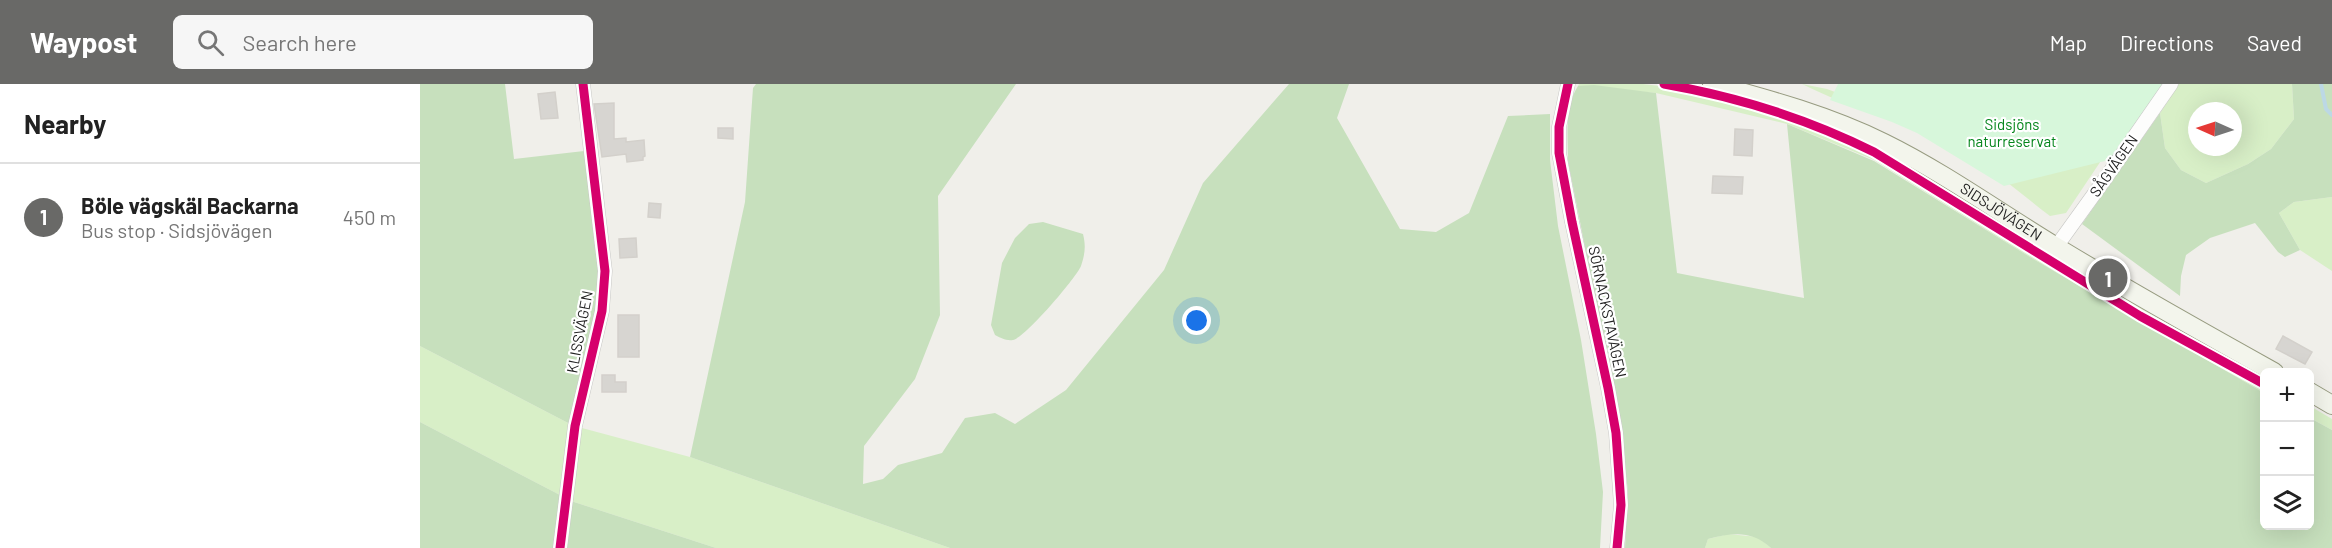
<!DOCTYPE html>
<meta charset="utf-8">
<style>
body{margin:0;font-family:Barlow,sans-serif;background:#f6f6f6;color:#222}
.controls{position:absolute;right:18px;bottom:18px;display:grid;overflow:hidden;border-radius:9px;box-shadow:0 6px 24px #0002}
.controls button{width:54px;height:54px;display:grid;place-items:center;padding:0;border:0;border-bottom:2px solid #e0e0e0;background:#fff;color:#222;font:30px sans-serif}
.compass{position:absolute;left:1768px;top:18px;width:54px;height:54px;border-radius:50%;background:#fff;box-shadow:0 6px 24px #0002;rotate:273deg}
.you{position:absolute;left:777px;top:237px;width:21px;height:21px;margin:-15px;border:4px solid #fff;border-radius:50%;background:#1a73e8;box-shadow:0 0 0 9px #1a73e833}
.badge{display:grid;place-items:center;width:39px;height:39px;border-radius:50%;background:#696967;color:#fff;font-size:20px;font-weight:700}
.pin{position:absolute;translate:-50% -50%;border:3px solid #fff;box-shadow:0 2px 6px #0006}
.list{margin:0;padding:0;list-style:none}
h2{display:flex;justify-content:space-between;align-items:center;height:78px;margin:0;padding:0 24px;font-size:26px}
h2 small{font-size:20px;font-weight:400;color:#767676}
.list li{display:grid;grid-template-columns:39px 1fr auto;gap:18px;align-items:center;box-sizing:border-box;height:108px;padding:0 24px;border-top:2px solid #e0e0e0}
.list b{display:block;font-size:22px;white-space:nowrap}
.list p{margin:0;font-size:20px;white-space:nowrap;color:#767676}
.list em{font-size:20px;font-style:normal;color:#767676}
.icon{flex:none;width:33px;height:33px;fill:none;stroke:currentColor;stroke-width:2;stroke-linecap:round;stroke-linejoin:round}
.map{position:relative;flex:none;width:1912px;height:464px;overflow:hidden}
header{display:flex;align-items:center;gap:36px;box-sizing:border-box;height:84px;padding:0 30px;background:#696967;color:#fff}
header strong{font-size:28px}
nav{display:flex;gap:33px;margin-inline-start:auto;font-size:21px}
.search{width:420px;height:54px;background:#f6f6f6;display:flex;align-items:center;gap:15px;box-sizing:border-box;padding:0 21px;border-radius:9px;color:#767676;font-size:22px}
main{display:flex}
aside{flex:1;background:#fff}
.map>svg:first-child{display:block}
.grass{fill:#d8efc7;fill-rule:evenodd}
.forest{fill:#c7e0bd}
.park{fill:#d7f7db}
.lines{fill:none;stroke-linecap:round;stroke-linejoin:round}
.stream{stroke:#bcd8e5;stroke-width:4}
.building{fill:#d7d5d1;stroke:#d3d0cb;stroke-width:1.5}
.street-casing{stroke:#c8c8c6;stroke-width:15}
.secondary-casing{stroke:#979b80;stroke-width:20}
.street{stroke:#fdfdfc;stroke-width:14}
.secondary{stroke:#f3f5ec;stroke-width:18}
.cycleway-casing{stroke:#fff;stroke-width:13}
.cycleway{stroke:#d6006c;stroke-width:9}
.labels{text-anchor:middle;stroke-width:4.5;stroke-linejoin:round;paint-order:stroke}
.park-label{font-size:15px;fill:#04851b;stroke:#fff}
.street-label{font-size:15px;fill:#212121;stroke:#fff}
</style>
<header>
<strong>Waypost</strong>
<div class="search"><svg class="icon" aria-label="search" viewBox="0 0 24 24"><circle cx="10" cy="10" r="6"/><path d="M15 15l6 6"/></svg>Search here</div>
<nav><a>Map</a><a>Directions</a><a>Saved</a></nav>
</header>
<main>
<aside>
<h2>Nearby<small></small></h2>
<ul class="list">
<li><span class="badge">1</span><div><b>Böle vägskäl Backarna</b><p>Bus stop · Sidsjövägen</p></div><em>450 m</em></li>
</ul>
</aside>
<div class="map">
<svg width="1912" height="464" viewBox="0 0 1912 464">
<rect width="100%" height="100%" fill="#f0efea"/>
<g class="grass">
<path d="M1159,0C1180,0 1202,0 1223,0C1298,7 1387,38 1454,71L1459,65C1589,141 1714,223 1844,297V309L1610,173L1454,76L1367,40L1236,9L1158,2Z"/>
<path d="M1382,0L1407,5L1522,48L1658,77L1721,17L1646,129L1630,132C1605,113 1579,90 1552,74C1499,41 1437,28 1382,0Z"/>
<path d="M1759,0H1872L1874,35L1851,65L1828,80L1786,99L1761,86L1745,64L1740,29ZM1777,27H1813V63H1777Z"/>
<path d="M1912,113V187L1880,166L1859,129L1874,118Z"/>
<path d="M0,262L150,340L140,411L0,338Z"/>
<path d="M1890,322L1912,335V346L1890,334Z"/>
<path d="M162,344L270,373L530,464H296L151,417Z"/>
<path d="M1308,450L1338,453L1351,464H1285L1288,455Z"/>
</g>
<g class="forest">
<path d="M0,0H85L94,75L164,67L178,187L175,227L150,340L0,262Z"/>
<path d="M336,0H596L518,112L520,231L495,295L444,362L443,400L463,395L478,381L522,369L545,334L575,329L595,340L646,306L744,186L783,99L869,0H929L917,34L980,145L1016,148L1049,129L1088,32L1130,30V76L1138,142L1161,256L1176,350L1183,408L1180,464H530L270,373L325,118L333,4Z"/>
<path d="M1872,0H1912V113L1874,118L1859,129L1880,166L1865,173L1858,168L1835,139L1790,154L1766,171L1761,192L1760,212L1662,140L1740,29L1745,64L1761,86L1786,99L1828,80L1851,65L1874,35Z"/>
<path d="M1174,1L1236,9L1257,189L1384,214L1367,40L1454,77L1610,173L1844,309V442H1890V334L1912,346V464H1351C1331,446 1313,449 1288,455L1285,464H1205L1208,408L1201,345L1148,77C1148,53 1144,23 1158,2Z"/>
<path d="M623,138L663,150C666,162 665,170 661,182C656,194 605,254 593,256C586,257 581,254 575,251L571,241L582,179L595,154L609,140Z"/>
<path d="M0,338L140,411L133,464H0Z"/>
<path d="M151,417L296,464H145Z"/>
</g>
<path class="park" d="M1418,0H1747L1697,74L1584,102L1497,49L1472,38L1410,16Z"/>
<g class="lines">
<path class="stream" d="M1901,0L1906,25L1912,31"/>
</g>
<g class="building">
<path d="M135,8L138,34L121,35L118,10Z"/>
<path d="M194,19V55L206,54V58L224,56L225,72L223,73V76L207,78L206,70L182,73L174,20Z"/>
<path d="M298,44H313V55L298,54Z"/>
<path d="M1315,45L1333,46L1332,72L1314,71Z"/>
<path d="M1293,92L1323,93L1322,110L1292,109Z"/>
<path d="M229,119L241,120L240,134L228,133Z"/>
<path d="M216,154L217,173L200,174L199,155Z"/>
<rect x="198" y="231" width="21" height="42"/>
<path d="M1863,252L1892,268L1885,280L1856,265Z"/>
<path d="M182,291H195V298H206V308H182Z"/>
</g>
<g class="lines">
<g class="street-casing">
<g id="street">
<path d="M1148,0L1139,43V69L1152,138L1188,304L1196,349L1201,421L1197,464"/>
<path d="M1636,163L1685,95L1751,0"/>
<path d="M140,464L155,342L182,227L185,187L163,0"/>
</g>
</g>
<g class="secondary-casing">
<g id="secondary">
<path id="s1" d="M1292,0C1351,16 1409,32 1464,59C1525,89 1580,129 1638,164C1709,207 1782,248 1854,288"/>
<path d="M1890,308L1912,321"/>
</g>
</g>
<use href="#street" class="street"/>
<use href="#secondary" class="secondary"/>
<g class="cycleway-casing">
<g id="cycleway">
<path d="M1148,0L1139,43V69L1152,138L1188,304L1196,349L1201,421L1197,464"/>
<path d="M1244,0C1319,13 1386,34 1454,68L1720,232L1844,300"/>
<path d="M140,464L155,342L182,227L185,187L163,0"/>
</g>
</g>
<use href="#cycleway" class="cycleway"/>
</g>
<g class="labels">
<g class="park-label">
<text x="1592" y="46">Sidsjöns<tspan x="1592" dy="17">naturreservat</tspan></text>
</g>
<g class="street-label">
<text transform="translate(1694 82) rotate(-55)" y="5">SÅGVÄGEN</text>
<text dy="5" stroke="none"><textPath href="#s1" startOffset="318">SIDSJÖVÄGEN</textPath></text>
<text transform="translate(1187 228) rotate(78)" y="5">SÖRNACKSTAVÄGEN</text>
<text transform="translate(160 248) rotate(-79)" y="5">KLISSVÄGEN</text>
</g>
</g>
</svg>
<div class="controls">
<button>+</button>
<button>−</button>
<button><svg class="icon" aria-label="layers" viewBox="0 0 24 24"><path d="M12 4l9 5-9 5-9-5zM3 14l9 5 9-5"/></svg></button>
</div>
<svg class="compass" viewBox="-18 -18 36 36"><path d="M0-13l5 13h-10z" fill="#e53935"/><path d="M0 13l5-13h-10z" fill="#767676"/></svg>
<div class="you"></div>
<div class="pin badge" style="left:1688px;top:194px">1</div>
</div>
</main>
